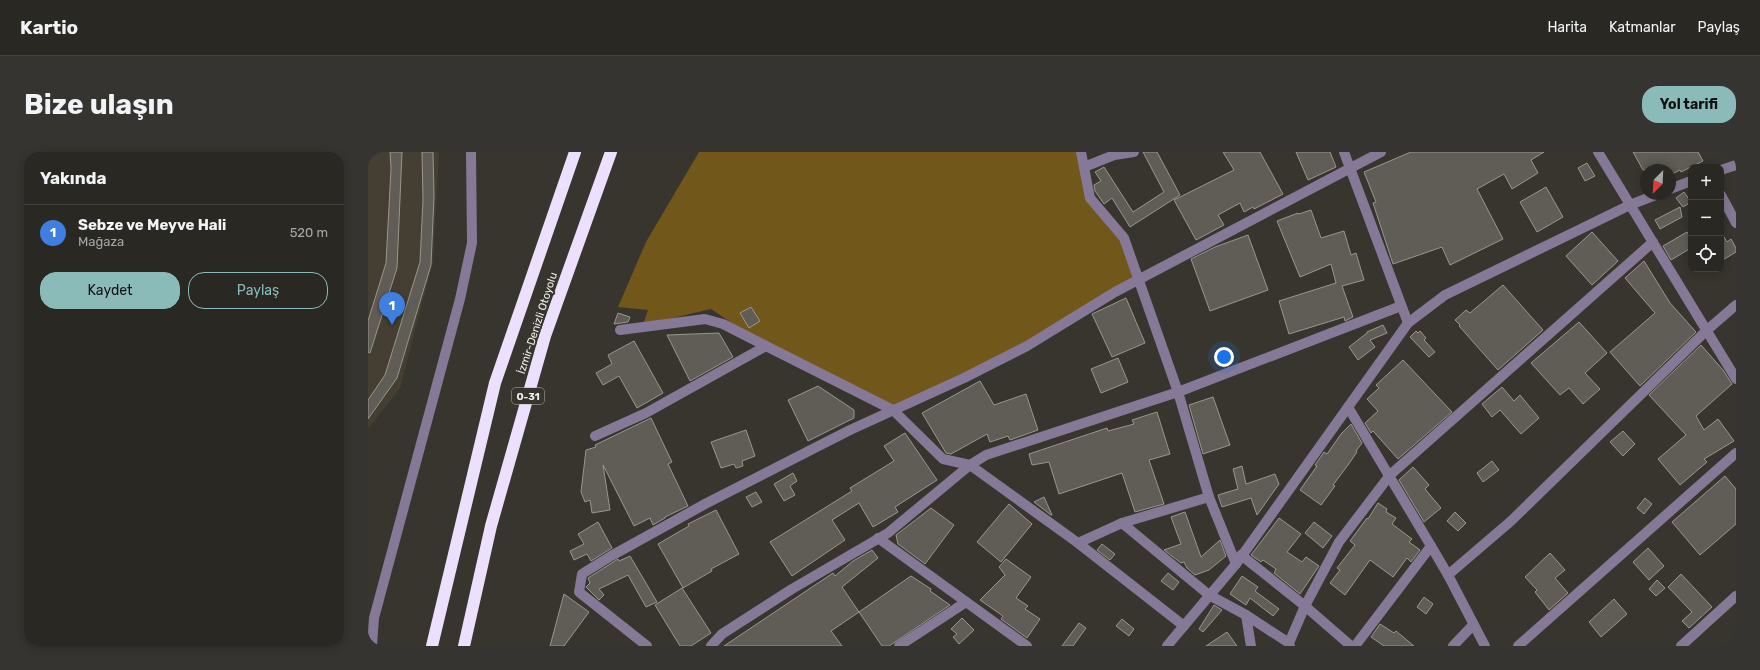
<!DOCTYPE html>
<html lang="tr">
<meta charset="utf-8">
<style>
body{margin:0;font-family:Rubik,sans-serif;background:#363430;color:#f1f3f6}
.controls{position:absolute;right:12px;top:12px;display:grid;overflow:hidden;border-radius:8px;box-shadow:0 2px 10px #0003}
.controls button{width:36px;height:36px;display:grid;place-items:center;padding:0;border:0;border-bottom:1px solid #464441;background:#2a2823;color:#f1f3f6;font:20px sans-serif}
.compass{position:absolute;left:1272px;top:12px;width:36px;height:36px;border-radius:50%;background:#2a2823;box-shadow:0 2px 10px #0003;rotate:204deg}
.you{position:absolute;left:856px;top:205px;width:14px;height:14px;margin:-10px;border:3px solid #fff;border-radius:50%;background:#1a73e8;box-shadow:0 0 0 6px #1a73e833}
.badge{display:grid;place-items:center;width:26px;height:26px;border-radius:50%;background:#8bbbb9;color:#fff;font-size:13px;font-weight:700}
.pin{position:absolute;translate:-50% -33px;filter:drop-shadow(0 1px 2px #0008)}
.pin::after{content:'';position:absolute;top:21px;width:14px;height:12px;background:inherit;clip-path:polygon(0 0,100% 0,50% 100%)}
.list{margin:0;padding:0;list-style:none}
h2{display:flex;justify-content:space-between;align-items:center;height:52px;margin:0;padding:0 16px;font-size:17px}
h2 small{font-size:13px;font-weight:400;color:#a5a6a6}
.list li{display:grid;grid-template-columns:26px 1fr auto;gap:12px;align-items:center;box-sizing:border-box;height:56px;padding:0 16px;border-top:1px solid #464441}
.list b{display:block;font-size:15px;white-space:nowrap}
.list p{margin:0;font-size:13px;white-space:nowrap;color:#a5a6a6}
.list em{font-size:13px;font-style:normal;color:#a5a6a6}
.actions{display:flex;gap:8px;padding:12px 16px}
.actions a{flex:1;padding:9px 0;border:1px solid #8bbbb9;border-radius:16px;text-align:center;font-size:14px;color:#8bbbb9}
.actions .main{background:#8bbbb9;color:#111}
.icon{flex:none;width:22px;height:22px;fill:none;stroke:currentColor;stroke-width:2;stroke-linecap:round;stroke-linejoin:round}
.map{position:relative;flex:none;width:1368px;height:494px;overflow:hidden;border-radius:16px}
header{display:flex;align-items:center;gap:24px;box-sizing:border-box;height:56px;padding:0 20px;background:#2a2823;border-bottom:1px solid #464441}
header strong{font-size:19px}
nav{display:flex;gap:22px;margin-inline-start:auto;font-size:14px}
.intro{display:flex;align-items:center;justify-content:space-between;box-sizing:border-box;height:96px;padding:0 24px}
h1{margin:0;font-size:28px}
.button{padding:10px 18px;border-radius:16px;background:#8bbbb9;color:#111;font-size:14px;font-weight:700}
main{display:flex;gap:24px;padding:0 24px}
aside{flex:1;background:#2a2823;border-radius:16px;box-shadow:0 2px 10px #0003}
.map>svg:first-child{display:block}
.built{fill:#453f33}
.green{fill:#72571a}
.building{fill:#605d56;stroke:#9a968e}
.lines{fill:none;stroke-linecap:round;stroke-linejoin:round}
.minor{stroke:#867997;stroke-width:10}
.highway{stroke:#ece0fe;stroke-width:12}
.labels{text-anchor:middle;stroke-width:4;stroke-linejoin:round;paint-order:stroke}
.shield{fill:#38352f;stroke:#bab7b3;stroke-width:1}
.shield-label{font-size:10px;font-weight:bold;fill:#f1efeb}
.street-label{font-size:11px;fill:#f1efeb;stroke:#38352f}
</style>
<header>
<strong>Kartio</strong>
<nav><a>Harita</a><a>Katmanlar</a><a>Paylaş</a></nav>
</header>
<div class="intro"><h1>Bize ulaşın</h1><a class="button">Yol tarifi</a></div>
<main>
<aside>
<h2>Yakında<small></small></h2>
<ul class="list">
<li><span class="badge" style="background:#3f7fe0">1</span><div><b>Sebze ve Meyve Hali</b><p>Mağaza</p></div><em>520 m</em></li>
</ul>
<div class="actions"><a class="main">Kaydet</a><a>Paylaş</a></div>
</aside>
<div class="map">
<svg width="1368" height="494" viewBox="0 0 1368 494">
<rect width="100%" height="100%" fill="#38352f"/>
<path class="built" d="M0,0H71L65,110L32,236L0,277Z"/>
<path class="green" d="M331,0H713L722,46L756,86L771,127L659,194L525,258L398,194L343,157L275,173L280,158L250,155L278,90Z"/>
<g class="building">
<path d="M22,0H34L29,116L2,201L0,200V169L18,111L23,17Z"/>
<path d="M54,0H65L66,44L63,113L29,226L0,267V248L17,223L52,110L55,48Z"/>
<path d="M775,0H789L812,43L762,75L744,46L736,52L727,39L726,33L733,29L727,20L736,15L765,60L796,40Z"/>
<path d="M855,0H892L915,42L886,57L885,55L876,60L872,51L850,63L856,73L828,88L806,48L866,18Z"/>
<path d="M928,0H962L968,15L940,28Z"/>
<path d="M1043,0H1176L1163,8L1170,21L1144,37L1136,22L1109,37L1135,87L1082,113L1074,95L1025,112L1005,51L1008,50L996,20Z"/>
<path d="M1265,0H1330L1335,9L1313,20L1312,18L1302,23V18H1275Z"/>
<path d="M1219,11L1227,24L1217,29L1210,16Z"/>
<path d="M1178,35L1195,65L1169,80L1152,50Z"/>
<path d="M1316,40L1323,50L1315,55L1308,46Z"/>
<path d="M1312,55L1314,65L1292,77L1287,68Z"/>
<path d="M943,58L953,86L976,79L983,103L988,101L996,128L974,134L985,165L977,169L976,165L921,182L911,149L968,131L963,112L932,125L909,69L930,61L931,62Z"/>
<path d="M1224,80L1250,109L1224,133L1198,104Z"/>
<path d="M1319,80L1323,87V96L1303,108L1295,94Z"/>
<path d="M1353,80L1359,90L1363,87L1368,96V100L1353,109Z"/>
<path d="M880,83L900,138L842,159L823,107L847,95Z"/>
<path d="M1276,109L1302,151L1328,180L1272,234L1242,200L1287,161L1257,126Z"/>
<path d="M1135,133L1175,178L1130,218L1091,174L1092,173L1087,168L1098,158L1102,161Z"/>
<path d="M758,146L777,191L744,205L724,162Z"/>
<path d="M383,155L392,169L381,176L372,161Z"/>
<path d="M250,161L262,165L260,170L246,172Z"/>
<path d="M1211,170L1239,201L1217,221L1232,237L1215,252L1201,236L1192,243L1163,211Z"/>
<path d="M1015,173L1019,181L1002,188L1007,195L990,208L981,195L999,181V180Z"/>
<path d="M1048,179L1050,181L1052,179L1058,186L1056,188L1067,200L1061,205L1042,185Z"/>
<path d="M351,181L365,205L322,229L299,183Z"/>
<path d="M266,189L295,241L269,256L251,224L235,233L228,221L244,212L240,203Z"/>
<path d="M1333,193L1355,218L1364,232L1328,264L1336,278L1350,267L1366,289L1336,307L1339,310L1312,333L1290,307L1318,283L1281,243Z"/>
<path d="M750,206L760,230L733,241L723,217Z"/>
<path d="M1035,208L1084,260L1030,307L1005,279L1003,281L997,271L1010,259L999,247L1011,236L1008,233Z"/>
<path d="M612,229L626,253L658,242L670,278L642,288L640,284L622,290L619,282L583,302L578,301L554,261Z"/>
<path d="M450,234L486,258V266L440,289L420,248Z"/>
<path d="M1134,235L1146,249L1152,243L1171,266L1153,282L1132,258L1124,265L1114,252Z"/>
<path d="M845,245L862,293L835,302L821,253Z"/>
<path d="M789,260L802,302L781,308L796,352L767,360L754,321L691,342L681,310L664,313L661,302L739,276L740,279L766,272L764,268Z"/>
<path d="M283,266L304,310L300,312L320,354L297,365V366L285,373L282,366L266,374L235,313L242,358L224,361L222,348L217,350L213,340L218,298L228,295L227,293Z"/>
<path d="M983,272L994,291L988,299L989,300L980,313L965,333L967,334L953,353L932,338L949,314L947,313L956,300L959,302L973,282Z"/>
<path d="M378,278L387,304L374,309L375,314L368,316L366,312L353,316L343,290Z"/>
<path d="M1255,279L1267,292L1255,304L1242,290Z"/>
<path d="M537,281L569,328L527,355L530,360L505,375L491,351L464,368L477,388L424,424L402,390L484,339L482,336L526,309L516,294Z"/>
<path d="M1124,309L1131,318L1115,330L1109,321Z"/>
<path d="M874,314L878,332L907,322L911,332L889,363L883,346L854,355L850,343L870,337L865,317Z"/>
<path d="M1045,315L1061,333L1057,337L1073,356L1056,370L1031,328Z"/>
<path d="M425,321L429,329L422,334L427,343L416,349L406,332Z"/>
<path d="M1357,324L1368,337V372L1332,403L1304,370Z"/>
<path d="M388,340L394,350L384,355L378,345Z"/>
<path d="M676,345L684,363H683L666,350Z"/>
<path d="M1277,346L1284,352L1276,362L1269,356Z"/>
<path d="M1010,351L1019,357L1018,360L1028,366L1024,372L1044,387L1041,390L1052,398L1043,410L1039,406L1025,425L1002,408L977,443L962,431L972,418L969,416L987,393L982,389L999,366L1000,367Z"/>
<path d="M641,352L664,372L633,410L609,390Z"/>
<path d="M563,356L586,373L557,412L530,392L528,383Z"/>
<path d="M348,358L371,402L343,417L344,419L315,436L290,392L321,374L320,372Z"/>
<path d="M817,360L833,405L852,388L858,404L841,418L827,423L819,416L816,410L813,411L796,398L813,392L803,365Z"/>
<path d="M1087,360L1098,371L1090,379L1079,369Z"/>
<path d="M911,366L933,382L919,400L934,410L938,405L951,414L932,442L906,421L908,417L895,408L893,410L883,403Z"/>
<path d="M230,370L244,396L223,409L219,402L206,408L202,399L216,392L210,382Z"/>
<path d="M946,370L964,384L955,396L937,381Z"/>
<path d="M734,392L747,402L742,408L729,398Z"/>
<path d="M1280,396L1296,414L1281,428L1265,410Z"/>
<path d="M504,398L510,406L474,435L491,460L463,479L474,494H356L465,421L467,424L485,409Z"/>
<path d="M1182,401L1197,418L1187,426L1200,441L1181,458L1167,440L1169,438L1157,425Z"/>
<path d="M262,404L289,450L278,455L260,423L231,437L236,443L231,448L218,435L222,431L220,426L250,407L251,409Z"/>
<path d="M638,407L663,425L648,446L660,454L657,457L672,467L659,486L633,467L635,464L612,448L637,423L631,415Z"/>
<path d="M800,421L811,430L805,438L793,429Z"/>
<path d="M1313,422L1344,455L1321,476L1314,469L1324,460L1300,435Z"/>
<path d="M543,424L563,437L562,439L582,453L521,494H514L491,460Z"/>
<path d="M874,424L890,435L887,439L911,457L905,464L882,446L878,453L862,442Z"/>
<path d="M1289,428L1297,436L1288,444L1281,437Z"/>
<path d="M314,436L343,481L323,494H312L287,453Z"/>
<path d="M196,442L221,460L196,494H182Z"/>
<path d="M1056,445L1065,452L1058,462L1049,455Z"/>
<path d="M1246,447L1259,462L1233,485L1221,470Z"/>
<path d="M846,453L854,458L835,480L831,477Z"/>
<path d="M594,466L606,478L591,492L585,485L589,482L583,477Z"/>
<path d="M754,467L766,477L761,484L748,474Z"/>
<path d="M711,471L718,476L705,494H694Z"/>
<path d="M1012,472L1026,481L1028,479L1046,494H1016L1003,485Z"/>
<path d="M859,480L869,494H838Z"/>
</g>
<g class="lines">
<g class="minor">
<path d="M713,0L722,46L756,86L810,240L1033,154"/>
<path d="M976,0L1040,171"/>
<path d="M1230,0L1368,227"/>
<path d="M716,15L746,3L766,0"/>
<path d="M1353,18L1368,13"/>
<path d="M1302,37L1323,29"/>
<path d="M1353,43L1368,71"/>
<path d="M252,178L337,167L355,172L398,194"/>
<path d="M980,255L1063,394"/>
<path d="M227,284L278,261L398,194L525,258L575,307L602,313L710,391L816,474"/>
<path d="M754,371L841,443L878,463L921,491"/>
<path d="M510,386L659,494"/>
<path d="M710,391L754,371L841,345"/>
<path d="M873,403L937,454L983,494"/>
<path d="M1080,423L1117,494"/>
<path d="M878,463L883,494"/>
<path d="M4,494L6,466L92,147L104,91L103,0"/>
<path d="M279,494L211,440L214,422L243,404L337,352L482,278L596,226L659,194L747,140L1013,0"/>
<path d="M343,494L354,482L424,437L520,381L602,313L618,303L810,240L841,345L868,412"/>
<path d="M531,494L598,450"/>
<path d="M799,494L868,412L1040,171L1077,143L1262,53L1290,42"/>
<path d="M922,494L921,491L937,454L971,390L1022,323L1285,90"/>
<path d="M987,494L1063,394L1080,423L1143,369L1338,179L1368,153"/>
<path d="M1085,494L1105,473"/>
<path d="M1150,494L1368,301"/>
<path d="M1313,494L1368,444"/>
</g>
<g class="highway">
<path d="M64,494L127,231L207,0"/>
<path d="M96,494L123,374L177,184L243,0"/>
</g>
</g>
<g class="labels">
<rect class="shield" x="144" y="236" width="32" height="16" rx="3"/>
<g class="shield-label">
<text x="160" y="248">O-31</text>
</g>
<g class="street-label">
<text transform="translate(169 171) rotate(-72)" y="4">İzmir-Denizli Otoyolu</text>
</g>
</g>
</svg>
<div class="controls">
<button>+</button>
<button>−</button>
<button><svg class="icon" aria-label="locate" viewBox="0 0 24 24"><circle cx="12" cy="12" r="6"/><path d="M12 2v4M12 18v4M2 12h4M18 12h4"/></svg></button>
</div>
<svg class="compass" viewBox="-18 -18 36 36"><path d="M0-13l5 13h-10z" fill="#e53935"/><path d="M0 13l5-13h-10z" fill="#a5a6a6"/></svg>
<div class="you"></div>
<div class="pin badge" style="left:24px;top:173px;background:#3f7fe0">1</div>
</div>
</main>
